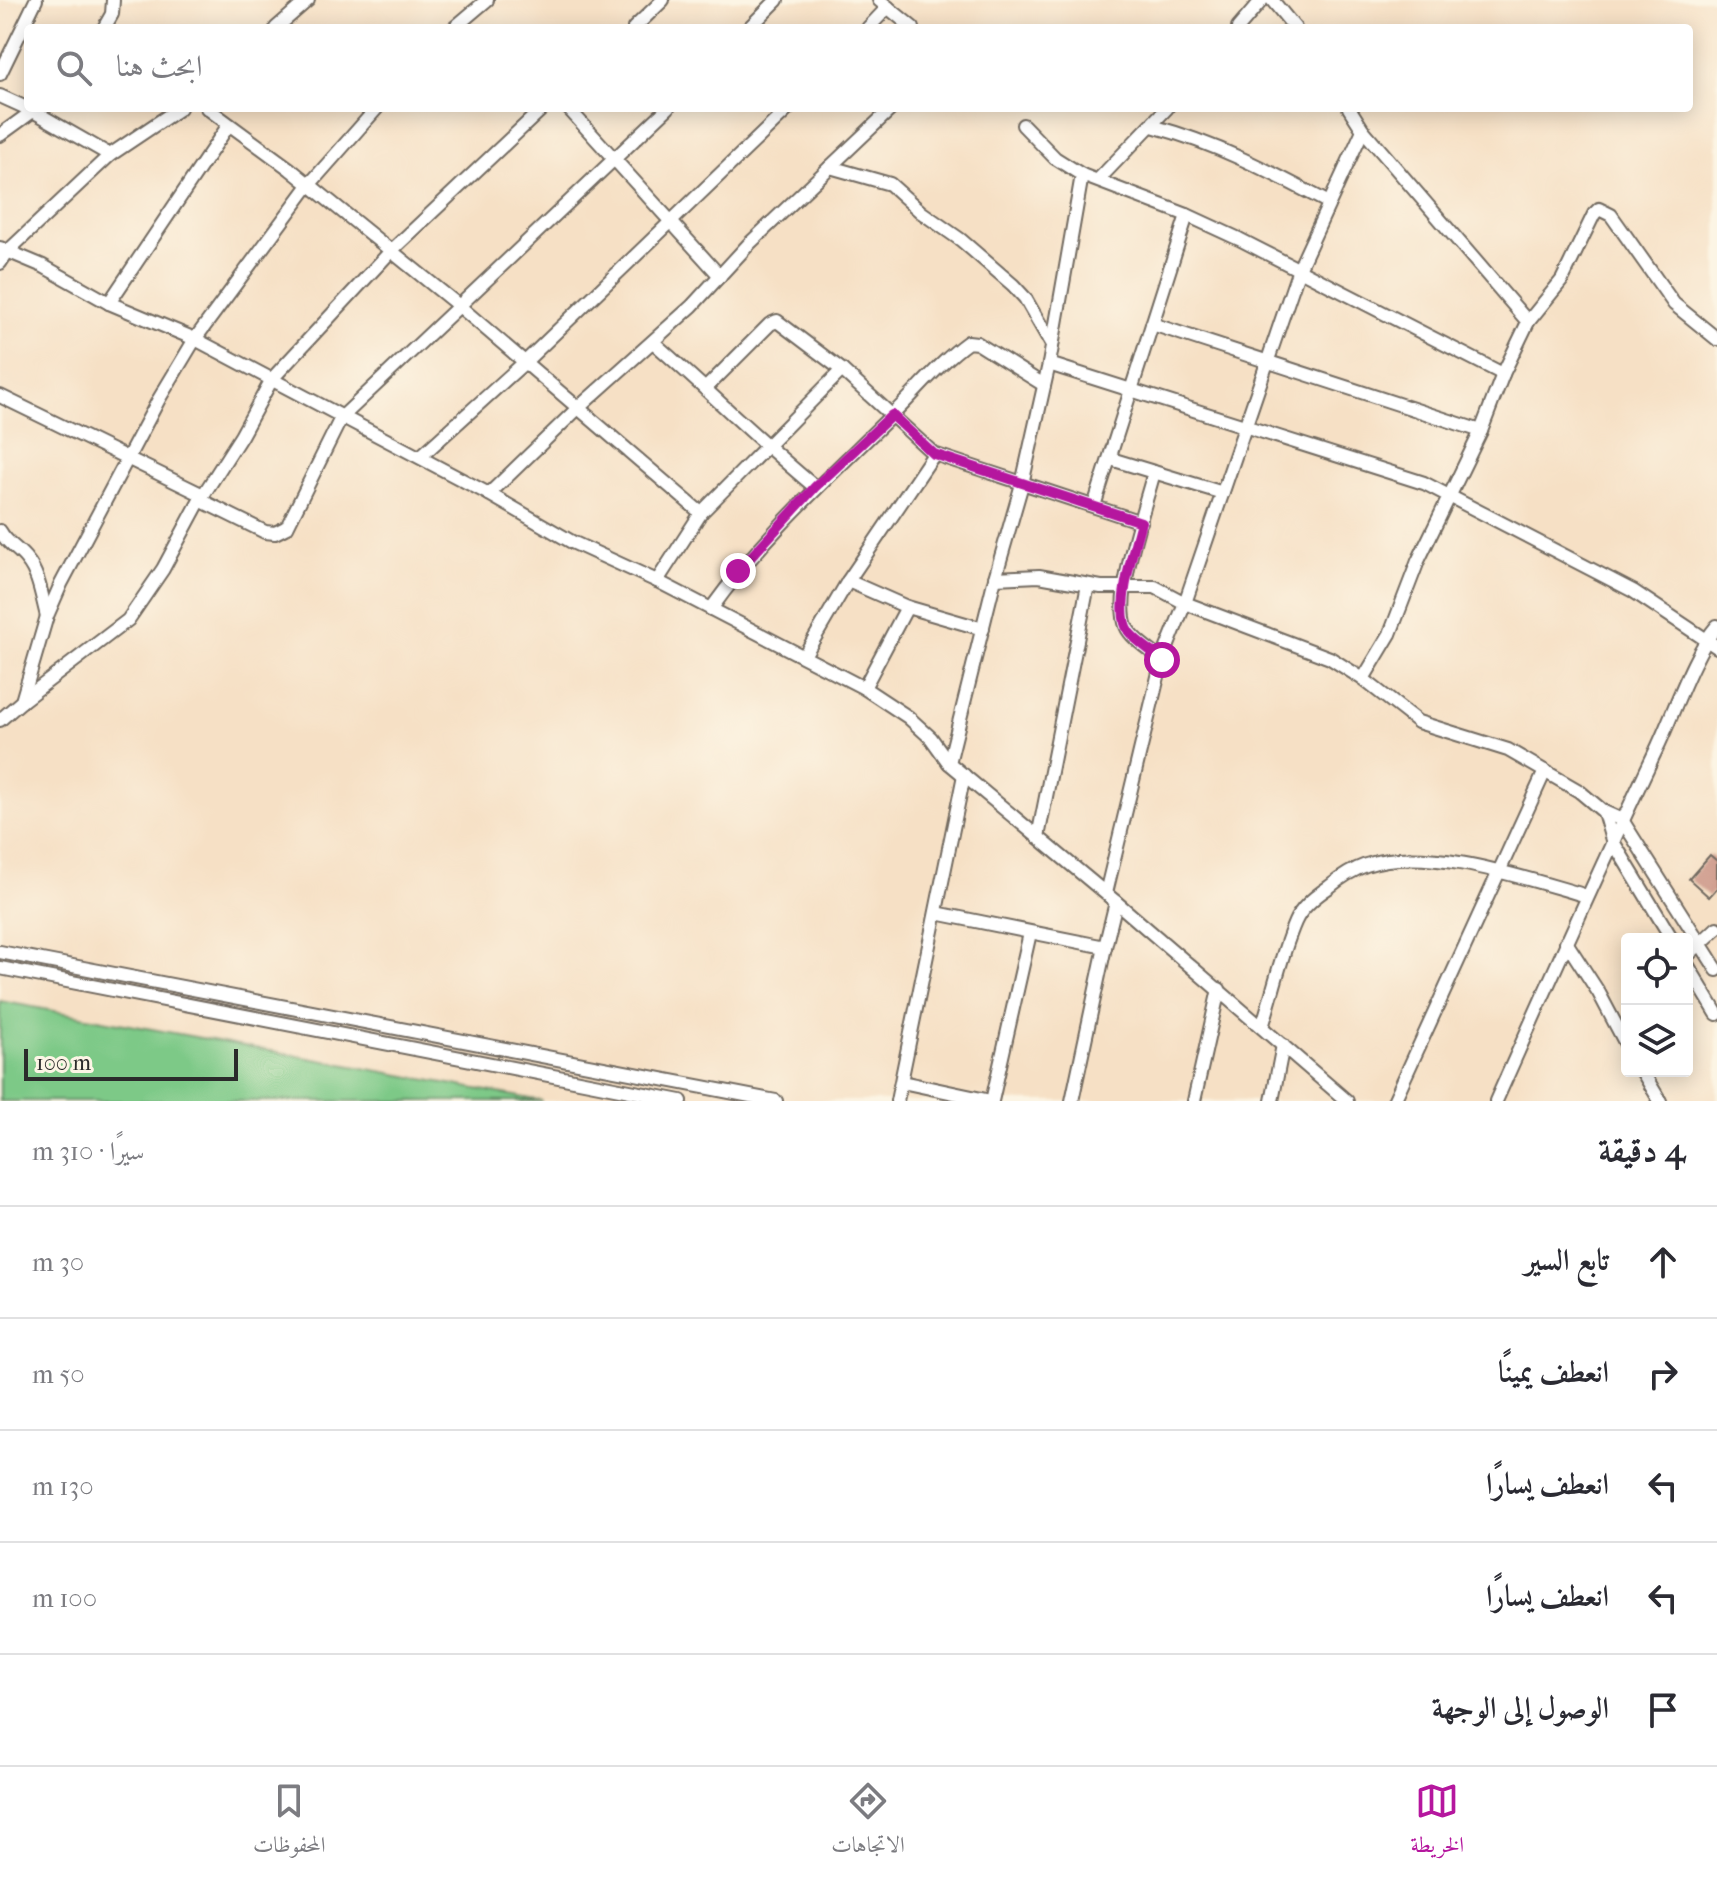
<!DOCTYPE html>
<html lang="ar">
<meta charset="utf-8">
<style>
body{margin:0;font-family:"IM FELL French Canon",Amiri,serif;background:#f2f2f3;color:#2b2b33;direction:rtl}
.controls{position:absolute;right:24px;bottom:24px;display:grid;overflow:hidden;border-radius:8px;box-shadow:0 4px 20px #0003}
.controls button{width:72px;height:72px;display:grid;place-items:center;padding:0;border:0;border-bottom:2px solid #e1e1e2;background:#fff;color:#2b2b33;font:40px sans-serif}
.scale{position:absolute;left:24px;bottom:20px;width:214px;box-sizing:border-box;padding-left:8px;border:4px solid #2b2b2b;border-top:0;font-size:22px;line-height:28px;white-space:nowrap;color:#2b2b2b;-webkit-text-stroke:6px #fcf5e5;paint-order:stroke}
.stop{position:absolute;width:24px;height:24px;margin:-18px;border:6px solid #b5179e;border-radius:50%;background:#fff}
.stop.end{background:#b5179e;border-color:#fff;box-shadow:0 2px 8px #0008}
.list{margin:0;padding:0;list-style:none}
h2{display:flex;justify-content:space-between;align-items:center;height:104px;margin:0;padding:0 32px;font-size:34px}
h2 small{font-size:26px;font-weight:400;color:#7c7c81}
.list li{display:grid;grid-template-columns:52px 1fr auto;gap:24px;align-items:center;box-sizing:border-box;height:112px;padding:0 32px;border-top:2px solid #e1e1e2}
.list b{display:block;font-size:30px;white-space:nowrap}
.list em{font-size:26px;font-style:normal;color:#7c7c81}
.icon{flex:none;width:44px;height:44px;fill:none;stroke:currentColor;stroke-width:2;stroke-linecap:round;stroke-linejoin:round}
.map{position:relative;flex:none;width:1717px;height:1101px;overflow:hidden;direction:ltr}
.search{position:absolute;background:#fff;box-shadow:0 4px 20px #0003;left:24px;right:24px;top:24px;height:88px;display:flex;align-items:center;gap:20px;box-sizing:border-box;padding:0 28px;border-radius:8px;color:#7c7c81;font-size:30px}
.sheet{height:664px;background:#fff}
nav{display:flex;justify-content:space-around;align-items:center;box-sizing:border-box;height:112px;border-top:2px solid #e1e1e2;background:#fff;font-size:22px;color:#7c7c81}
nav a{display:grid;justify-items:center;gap:4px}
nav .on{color:#b5179e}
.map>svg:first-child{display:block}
.green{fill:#7dc987;stroke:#547a59;stroke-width:2}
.building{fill:#cd9889}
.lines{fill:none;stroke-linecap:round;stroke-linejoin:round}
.minor-casing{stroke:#726a61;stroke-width:16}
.minor{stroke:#fff;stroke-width:12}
.route{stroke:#b5179e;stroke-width:10}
</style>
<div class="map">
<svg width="1717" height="1101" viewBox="0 0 1717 1101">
<rect width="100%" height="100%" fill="#fcf5e5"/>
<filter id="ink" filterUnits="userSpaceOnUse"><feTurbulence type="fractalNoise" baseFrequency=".0125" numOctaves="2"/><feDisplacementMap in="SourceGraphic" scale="16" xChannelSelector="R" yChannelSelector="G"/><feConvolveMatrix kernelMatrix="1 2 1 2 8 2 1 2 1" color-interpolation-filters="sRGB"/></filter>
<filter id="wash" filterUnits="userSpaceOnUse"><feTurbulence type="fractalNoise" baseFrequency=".006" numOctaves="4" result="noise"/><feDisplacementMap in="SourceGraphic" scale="32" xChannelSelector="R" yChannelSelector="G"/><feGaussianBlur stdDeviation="1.8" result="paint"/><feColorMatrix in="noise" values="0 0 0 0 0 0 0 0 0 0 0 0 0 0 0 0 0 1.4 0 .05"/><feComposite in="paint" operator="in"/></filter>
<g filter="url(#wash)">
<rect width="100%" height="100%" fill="#f6e0c5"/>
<path class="green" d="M0,1001L542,1101H0Z"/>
<g id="blocks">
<path class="building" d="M1710,855L1717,861V888L1709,897L1689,879Z"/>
</g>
</g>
<g filter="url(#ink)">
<use href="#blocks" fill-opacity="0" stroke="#726a61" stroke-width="2"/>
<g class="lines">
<g class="minor-casing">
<g id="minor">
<path d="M879,0L913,28"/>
<path d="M1272,0L1295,28"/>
<path d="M104,28L112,14L113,0"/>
<path d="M276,28L308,0"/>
<path d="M454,28L487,0"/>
<path d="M634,28L663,0"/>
<path d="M749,28L777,0"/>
<path d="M868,28L888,7"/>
<path d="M1238,28L1262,0"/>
<path d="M0,74L36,0"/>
<path d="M0,96L33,111L35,108"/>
<path d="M207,108L290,169L458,305L701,513"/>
<path d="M568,108L720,276"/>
<path d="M1349,108L1363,130L1528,322"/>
<path d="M1023,125L1055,158L1082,175L1187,215L1239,239L1503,374L1481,431L1418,561L1390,634L1363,679"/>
<path d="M1152,126C1216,143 1271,172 1329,203"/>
<path d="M0,135L33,111L110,155"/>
<path d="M830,167L890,184L921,212L961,240L1013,285L1025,298L1052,345"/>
<path d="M1098,180L1167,108"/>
<path d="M0,248L43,266L109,303L195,339L489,494L572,542L657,581L864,688L908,717L931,738L949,763L1116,902L1347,1101"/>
<path d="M0,263L8,251L110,155L180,108"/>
<path d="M109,303L228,126"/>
<path d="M1152,324L1481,431"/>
<path d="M653,342C708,390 759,441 815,487"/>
<path d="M1049,364L1424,483L1633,591L1717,647"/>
<path d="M1503,374L1528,322L1562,280L1594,214L1599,209L1611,215L1674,304L1717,339"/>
<path d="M706,388L770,324L777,321L842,370L934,454L1141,522"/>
<path d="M0,396L203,495"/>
<path d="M420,457L525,362L789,108"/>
<path d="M1111,459L1223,493"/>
<path d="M1154,472C1145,507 1114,594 1126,626C1131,639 1152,651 1162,660"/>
<path d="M489,494L577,409L692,306L749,244L892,108"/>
<path d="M200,500L265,532L275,533L287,527L341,418L668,108"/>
<path d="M1094,506L1187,215"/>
<path d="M0,531C7,544 19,549 27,560C39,574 42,598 47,616"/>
<path d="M995,578L1039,576L1101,587H1155L1185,603L1299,269L1363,130"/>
<path d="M657,581L701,513L842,370"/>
<path d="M848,581L907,607L983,629"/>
<path d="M711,609C763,536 828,478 892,415C917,391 940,362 968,342L977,343L1044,385"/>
<path d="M804,656L848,581L934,454"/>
<path d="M864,688L907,607"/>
<path d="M22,701L128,620L163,569L200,500L241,436L272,379L391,251L543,108"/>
<path d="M0,720L22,701L47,616L61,584L159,399L195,339L309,185L377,108"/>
<path d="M949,763L995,578L1022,484L1049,364L1082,175"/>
<path d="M1604,812L1612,840L1672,939"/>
<path d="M1038,837L1088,585"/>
<path d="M1106,893L1162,660L1185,603L1330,658L1363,679L1418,722L1508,750L1579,791L1604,812L1622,820L1717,970"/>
<path d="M936,913L1105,947L1116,902"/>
<path d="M1566,942L1599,993L1627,1046"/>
<path d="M0,952L776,1101"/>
<path d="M1687,956L1717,928"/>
<path d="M1687,964L1717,1014"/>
<path d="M0,968L681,1101"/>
<path d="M1262,1027C1273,993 1281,954 1295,922C1301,908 1317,895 1329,887C1340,878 1352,870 1366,865C1427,844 1527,879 1587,896"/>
<path d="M1642,1071L1660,1101"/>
<path d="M902,1082L991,1101"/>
<path d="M897,1101L964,775"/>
<path d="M992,1101L1030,933"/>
<path d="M1072,1101L1105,947"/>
<path d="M1194,1101L1219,989"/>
<path d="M1272,1101L1283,1045"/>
<path d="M1394,1101L1545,771"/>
<path d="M1496,1101C1549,982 1602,863 1658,746C1674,712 1694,652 1717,626"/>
</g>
</g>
<use href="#minor" class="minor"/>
</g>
</g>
<g class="lines" filter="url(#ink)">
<path class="route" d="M738,571L815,487L892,415L934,454L1141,522C1135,545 1113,612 1129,632C1137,642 1152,651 1162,660"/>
</g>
</svg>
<div class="controls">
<button><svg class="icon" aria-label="locate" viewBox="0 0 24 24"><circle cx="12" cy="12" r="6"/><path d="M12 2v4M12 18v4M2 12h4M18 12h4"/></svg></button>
<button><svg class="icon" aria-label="layers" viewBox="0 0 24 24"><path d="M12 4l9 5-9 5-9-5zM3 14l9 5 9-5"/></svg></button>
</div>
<div class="scale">100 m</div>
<div class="stop" style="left:1162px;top:660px"></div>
<div class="stop end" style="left:738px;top:571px"></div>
<div class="search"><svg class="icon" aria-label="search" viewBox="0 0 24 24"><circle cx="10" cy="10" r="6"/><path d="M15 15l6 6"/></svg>ابحث هنا</div>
</div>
<section class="sheet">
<h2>4 دقيقة<small>سيرًا · 310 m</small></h2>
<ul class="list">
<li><svg class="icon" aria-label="ahead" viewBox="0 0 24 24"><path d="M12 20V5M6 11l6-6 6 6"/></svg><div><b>تابع السير</b></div><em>30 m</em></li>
<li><svg class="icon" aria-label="right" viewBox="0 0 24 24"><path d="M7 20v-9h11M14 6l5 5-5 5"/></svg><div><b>انعطف يمينًا</b></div><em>50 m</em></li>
<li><svg class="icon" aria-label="left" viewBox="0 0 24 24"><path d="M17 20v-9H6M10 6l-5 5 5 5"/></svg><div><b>انعطف يسارًا</b></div><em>130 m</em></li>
<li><svg class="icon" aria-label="left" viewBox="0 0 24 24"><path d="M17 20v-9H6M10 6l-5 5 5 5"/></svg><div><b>انعطف يسارًا</b></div><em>100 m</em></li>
<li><svg class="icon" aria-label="arrive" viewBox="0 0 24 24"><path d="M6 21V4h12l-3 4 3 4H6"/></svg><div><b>الوصول إلى الوجهة</b></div></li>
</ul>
</section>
<nav>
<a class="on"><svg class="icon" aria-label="map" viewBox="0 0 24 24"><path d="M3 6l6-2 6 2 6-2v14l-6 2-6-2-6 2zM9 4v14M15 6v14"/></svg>الخريطة</a>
<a><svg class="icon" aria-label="directions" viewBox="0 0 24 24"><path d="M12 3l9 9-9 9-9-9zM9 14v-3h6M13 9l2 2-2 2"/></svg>الاتجاهات</a>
<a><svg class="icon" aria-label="saved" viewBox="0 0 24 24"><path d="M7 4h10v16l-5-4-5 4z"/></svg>المحفوظات</a>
</nav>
